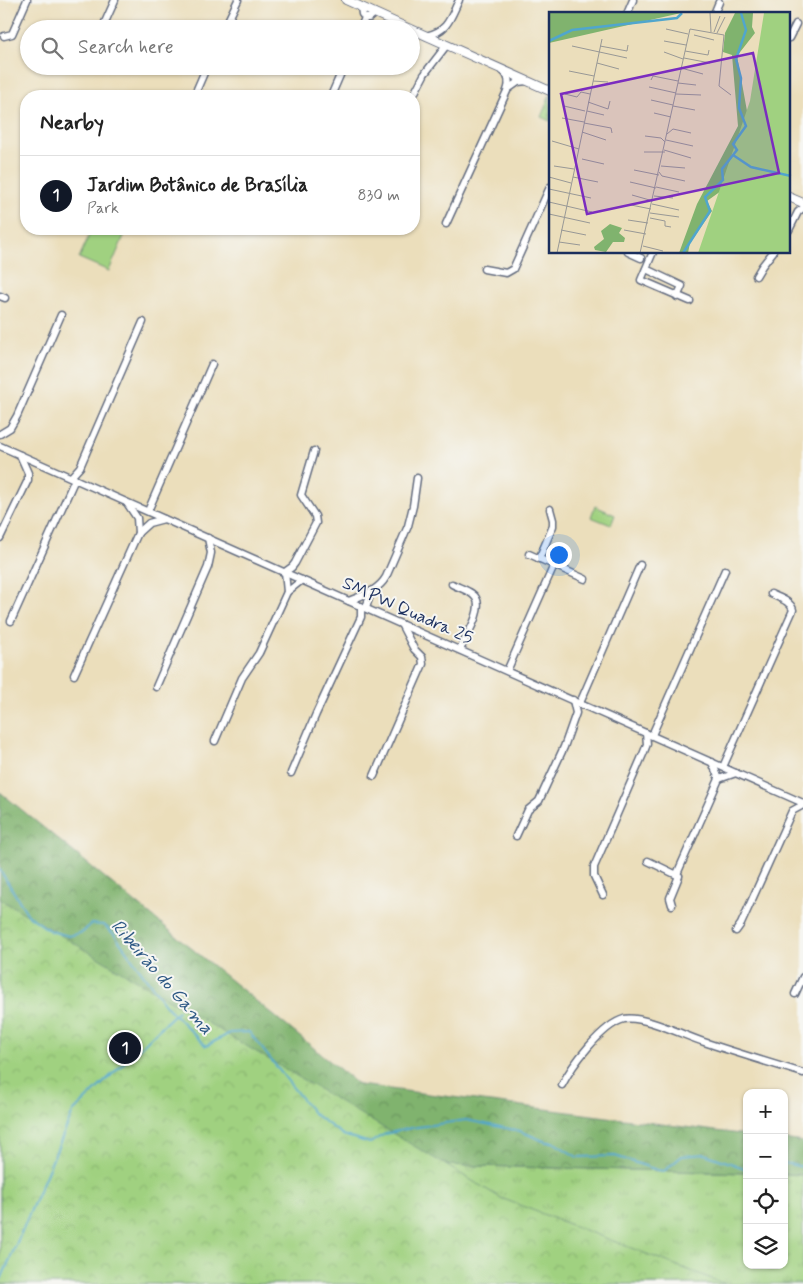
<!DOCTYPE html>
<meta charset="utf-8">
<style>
body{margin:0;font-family:Mynerve,sans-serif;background:#f2f2f2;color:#222}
.controls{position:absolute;right:15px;bottom:15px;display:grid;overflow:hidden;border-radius:10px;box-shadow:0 1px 4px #0004}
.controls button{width:45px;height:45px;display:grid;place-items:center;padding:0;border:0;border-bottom:1px solid #e0e0e0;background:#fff;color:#222;font:25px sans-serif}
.you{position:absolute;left:558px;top:554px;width:18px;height:18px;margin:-12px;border:4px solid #fff;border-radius:50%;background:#1a73e8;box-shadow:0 0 0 8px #1a73e833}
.badge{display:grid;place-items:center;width:32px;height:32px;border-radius:50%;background:#111827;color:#fff;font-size:16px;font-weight:700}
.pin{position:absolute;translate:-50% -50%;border:2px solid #fff;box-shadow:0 1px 5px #0006}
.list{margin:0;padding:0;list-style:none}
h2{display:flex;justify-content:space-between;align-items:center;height:65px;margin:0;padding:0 20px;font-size:21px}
h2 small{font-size:16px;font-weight:400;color:#767676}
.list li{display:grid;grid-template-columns:32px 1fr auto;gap:15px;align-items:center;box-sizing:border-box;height:80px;padding:0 20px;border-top:1px solid #e0e0e0}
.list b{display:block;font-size:19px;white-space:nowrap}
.list p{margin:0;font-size:16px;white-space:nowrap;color:#767676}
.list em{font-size:16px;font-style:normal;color:#767676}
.icon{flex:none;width:28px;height:28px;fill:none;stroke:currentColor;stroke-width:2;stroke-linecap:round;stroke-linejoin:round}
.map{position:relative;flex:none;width:803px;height:1284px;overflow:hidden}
.search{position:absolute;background:#fff;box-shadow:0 1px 4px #0004;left:20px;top:20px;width:400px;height:55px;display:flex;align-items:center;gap:12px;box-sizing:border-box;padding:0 18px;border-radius:28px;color:#767676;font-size:19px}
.panel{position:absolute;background:#fff;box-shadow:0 1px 4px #0004;left:20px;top:90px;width:400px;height:145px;border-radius:20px}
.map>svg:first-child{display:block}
.grass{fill:url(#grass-tufts);stroke:#5e806f}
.forest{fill:url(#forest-crowns);stroke:#4e7166}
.park{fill:url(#park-crowns);stroke:#5e806f}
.garden{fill:#a0d180;stroke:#5e806f}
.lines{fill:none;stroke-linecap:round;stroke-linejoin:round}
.stream{stroke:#50a6cd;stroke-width:2}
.minor-casing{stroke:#646c7f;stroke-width:9}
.tertiary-casing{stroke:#646c7f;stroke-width:10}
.minor{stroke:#fff;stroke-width:6}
.tertiary{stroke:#fff;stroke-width:8}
.labels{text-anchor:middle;stroke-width:4;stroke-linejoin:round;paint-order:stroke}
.street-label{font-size:18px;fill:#1b2f5e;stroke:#f6f6f2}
.water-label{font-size:19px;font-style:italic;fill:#2e5985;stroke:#f6f6f2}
.inset-river{fill:none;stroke:#50a6cd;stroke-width:2.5}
.inset-road{fill:none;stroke:#989896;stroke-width:1}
.view{fill:#7b2cbf;fill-opacity:0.15;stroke:#7b2cbf;stroke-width:2.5}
.inset-edge{fill:none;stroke:#1b2f5e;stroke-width:2.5}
</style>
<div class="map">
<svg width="803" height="1284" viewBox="0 0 803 1284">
<defs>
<pattern id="grass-tufts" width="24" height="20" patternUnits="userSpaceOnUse" patternTransform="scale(1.25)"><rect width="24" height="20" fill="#a0d180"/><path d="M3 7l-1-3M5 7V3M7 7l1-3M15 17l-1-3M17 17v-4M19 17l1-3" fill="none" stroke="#89b471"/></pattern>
<pattern id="forest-crowns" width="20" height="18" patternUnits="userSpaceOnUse" patternTransform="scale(1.25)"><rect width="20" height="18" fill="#80b36e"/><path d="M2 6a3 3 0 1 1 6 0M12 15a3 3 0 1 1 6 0" fill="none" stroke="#68925e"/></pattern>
<pattern id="park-crowns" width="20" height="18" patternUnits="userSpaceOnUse" patternTransform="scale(1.25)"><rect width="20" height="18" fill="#a0d180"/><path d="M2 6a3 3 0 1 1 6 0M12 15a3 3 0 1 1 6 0" fill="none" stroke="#89b471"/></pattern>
</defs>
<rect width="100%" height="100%" fill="#f6f6f2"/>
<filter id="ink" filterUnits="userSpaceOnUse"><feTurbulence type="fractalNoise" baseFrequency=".02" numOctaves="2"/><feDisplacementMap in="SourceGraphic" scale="10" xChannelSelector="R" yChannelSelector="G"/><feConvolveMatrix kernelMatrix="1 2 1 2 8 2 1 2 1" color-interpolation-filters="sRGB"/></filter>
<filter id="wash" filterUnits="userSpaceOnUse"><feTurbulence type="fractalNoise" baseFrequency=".0096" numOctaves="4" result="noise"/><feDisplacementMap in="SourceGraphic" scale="20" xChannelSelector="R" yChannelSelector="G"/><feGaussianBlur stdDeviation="1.12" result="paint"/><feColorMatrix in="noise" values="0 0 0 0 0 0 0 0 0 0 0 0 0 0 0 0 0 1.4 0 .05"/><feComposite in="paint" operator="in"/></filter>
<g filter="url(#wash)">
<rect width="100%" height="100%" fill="#ebdebb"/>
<path class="grass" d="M0,917L364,1163L747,1173V1265H784V1174L803,1175V1284H0Z"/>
<g class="forest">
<path d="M0,792L359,1085L747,1135V1173L364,1163L0,917Z"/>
<path d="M784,1139L803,1142V1175L784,1174Z"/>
</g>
<g class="park">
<path d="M550,95V121L541,117Z"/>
<path d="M0,899L501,1198L725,1284H0Z"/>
</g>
<g class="garden">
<path d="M92,229H127L109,271L79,258Z"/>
<path d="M595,506L615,515L611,525L591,517Z"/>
</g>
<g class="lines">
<g class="stream">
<path d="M0,870L28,915L50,931L69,936L83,932L91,924L104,925L114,934L167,1007L206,1046L230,1033L249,1032L313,1113L343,1135L370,1143L385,1134L411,1128L466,1120L520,1131L546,1142H553L577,1157L615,1156L657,1170L664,1171L682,1156L705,1154L747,1169"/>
<path d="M784,1163L803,1167"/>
<path d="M0,1282L73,1112L178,1011"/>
</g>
</g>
</g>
<g filter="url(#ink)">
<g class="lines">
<g class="minor-casing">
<g id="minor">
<path d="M361,7L362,14L365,18H369L375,13"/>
<path d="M627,14L633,0"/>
<path d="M714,14L719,2"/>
<path d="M102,29L115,0"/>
<path d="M224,29L238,0"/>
<path d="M360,29L365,18"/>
<path d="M4,36L12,34L27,0"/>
<path d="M426,36C448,31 450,19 459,0"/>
<path d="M789,38L796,24"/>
<path d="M426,72L446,46"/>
<path d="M508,89L518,82L527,81"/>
<path d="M194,96L207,66"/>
<path d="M331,96L344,66"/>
<path d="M413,96L424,75"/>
<path d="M446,224L507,91C510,83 509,76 503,71"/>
<path d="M789,230L798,212L803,208"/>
<path d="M628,252L641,258"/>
<path d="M653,252L641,280L690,301"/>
<path d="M484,269L506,273L513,269L550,187"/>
<path d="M646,269L682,286L677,297"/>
<path d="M756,276L762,266L773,252"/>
<path d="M0,296L5,298"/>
<path d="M0,434L10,428L17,416L61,315"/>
<path d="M0,446L803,803"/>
<path d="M71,477L80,467L143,322"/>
<path d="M127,503L137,518L138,533"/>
<path d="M148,511L212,364"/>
<path d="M0,538L28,480V473L20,455"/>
<path d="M529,554L585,579"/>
<path d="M539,559L553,526V520L550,509"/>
<path d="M452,584C459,588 472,591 476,598C484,610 465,638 460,650"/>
<path d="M287,592L302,580"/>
<path d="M349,601C363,595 378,591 386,577L408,526L413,506L417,478"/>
<path d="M366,608L371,592"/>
<path d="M11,621L75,479"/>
<path d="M507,671L554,565"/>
<path d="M74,675L138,533L149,523L164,519"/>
<path d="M156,687L208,567L211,553L208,538"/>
<path d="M580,703L640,565"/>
<path d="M652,735L725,570"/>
<path d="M215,741L242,678L259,653L287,592L285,572L292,567L295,563L316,523L315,516L301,495L314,451"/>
<path d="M723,767L793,610C791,601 779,598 771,594"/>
<path d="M291,773L316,714L361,617V606"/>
<path d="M374,776L423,664L422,657L414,649L401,624"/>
<path d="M719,779L736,773"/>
<path d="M516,836L528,810L539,801L564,747L576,713L573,700"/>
<path d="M648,861L679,876L670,898L672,905"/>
<path d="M677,874L719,779L712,762"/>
<path d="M603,895L594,876V867L644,752L647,744L646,733"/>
<path d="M736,931L741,924L792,811L803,805"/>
<path d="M795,994L803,977"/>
<path d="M562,1085C572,1065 602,1025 624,1019C643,1015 685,1036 704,1042C737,1053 770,1063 803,1073"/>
</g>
</g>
<g class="tertiary-casing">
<g id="tertiary">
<path d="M346,0L410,29"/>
<path d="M411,29L550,91"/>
<path d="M789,197L803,203"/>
</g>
</g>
<use href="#minor" class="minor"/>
<use href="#tertiary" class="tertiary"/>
</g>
</g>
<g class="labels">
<g class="street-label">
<text transform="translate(408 610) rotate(24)" y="6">SMPW Quadra 25</text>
</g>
<g class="water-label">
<text transform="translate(163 976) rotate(49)" y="7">Ribeirão do Gama</text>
</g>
</g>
<g transform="translate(549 12)">
<rect width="241" height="241" fill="#ebdebb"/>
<path d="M0,1H132L0,31ZM186,1H204L203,15L206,21L188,44L200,110L172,179L158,189L163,199L141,231L139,241H130L148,192L189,114L183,43L174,40L176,21ZM61,212L73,216L70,221L76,226L75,230H64L57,240L46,238L45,235L55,227L52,219Z" fill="#80b36e"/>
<path d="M215,1H241V241H149L201,89Z" fill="#a0d180"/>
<path class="inset-river" d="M0,29L23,18L128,6L133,1M184,143L202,155L242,164M134,241L161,199L156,185L174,168L173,157L188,138L184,132L197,114L190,96L192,66L187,47L197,18L192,1"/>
<path class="inset-road" d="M161,1L162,20M117,17L139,22M165,20L171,4M168,21L176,5M145,23L165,28M115,29L137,33M23,34L78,46M51,34L78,39L79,33M136,39L159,43L160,38M115,40L134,47M135,46L161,51M48,51L70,57M132,56L154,62M20,59L45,64M102,68L104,64L129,69M44,69L59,70M129,71L147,73M100,75L127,81M16,82L28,85L32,80L41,82M127,82L152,83M102,88L124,93M39,90L59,97L61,89M15,94L36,99M124,94L146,98M38,99L55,103M105,101L122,105M13,106L35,110M35,111L62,116L63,121M33,120L57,128M118,122L124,117L142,121M96,124L112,126L116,130M117,128L144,134M3,129L30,137M115,138L142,146M95,140H116M33,147L55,152M5,154L25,157M112,154L136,156M85,158L110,163M110,160L113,164L136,169M0,165L22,171M24,165L49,170M81,170L107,176M107,175L130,180M0,177L42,186M83,183L104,189M105,184L124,186M0,190L43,200M103,192L130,198M82,193L102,197M101,201L130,205M0,202L41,211M101,206L116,209V214L122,215M79,208L99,211M12,218L37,223M75,218L97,222M10,230L31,233M94,234L114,239M8,241L53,27M91,241L141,17L175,23L170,74L182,83"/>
<path class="view" d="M204,41L230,161L38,202L12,82Z"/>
<rect width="241" height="241" class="inset-edge"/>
</g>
</svg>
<div class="controls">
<button>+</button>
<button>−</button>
<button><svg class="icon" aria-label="locate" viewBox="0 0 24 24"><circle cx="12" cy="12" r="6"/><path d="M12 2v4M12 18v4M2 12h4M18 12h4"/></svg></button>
<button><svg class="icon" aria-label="layers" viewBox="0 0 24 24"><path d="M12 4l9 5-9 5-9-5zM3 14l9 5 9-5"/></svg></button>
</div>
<div class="you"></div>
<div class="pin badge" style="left:125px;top:1048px">1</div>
<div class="search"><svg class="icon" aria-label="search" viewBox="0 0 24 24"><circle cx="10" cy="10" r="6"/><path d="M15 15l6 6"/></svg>Search here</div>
<section class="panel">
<h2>Nearby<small></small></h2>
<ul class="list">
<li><span class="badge">1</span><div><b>Jardim Botânico de Brasília</b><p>Park</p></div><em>830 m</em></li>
</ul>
</section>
</div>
